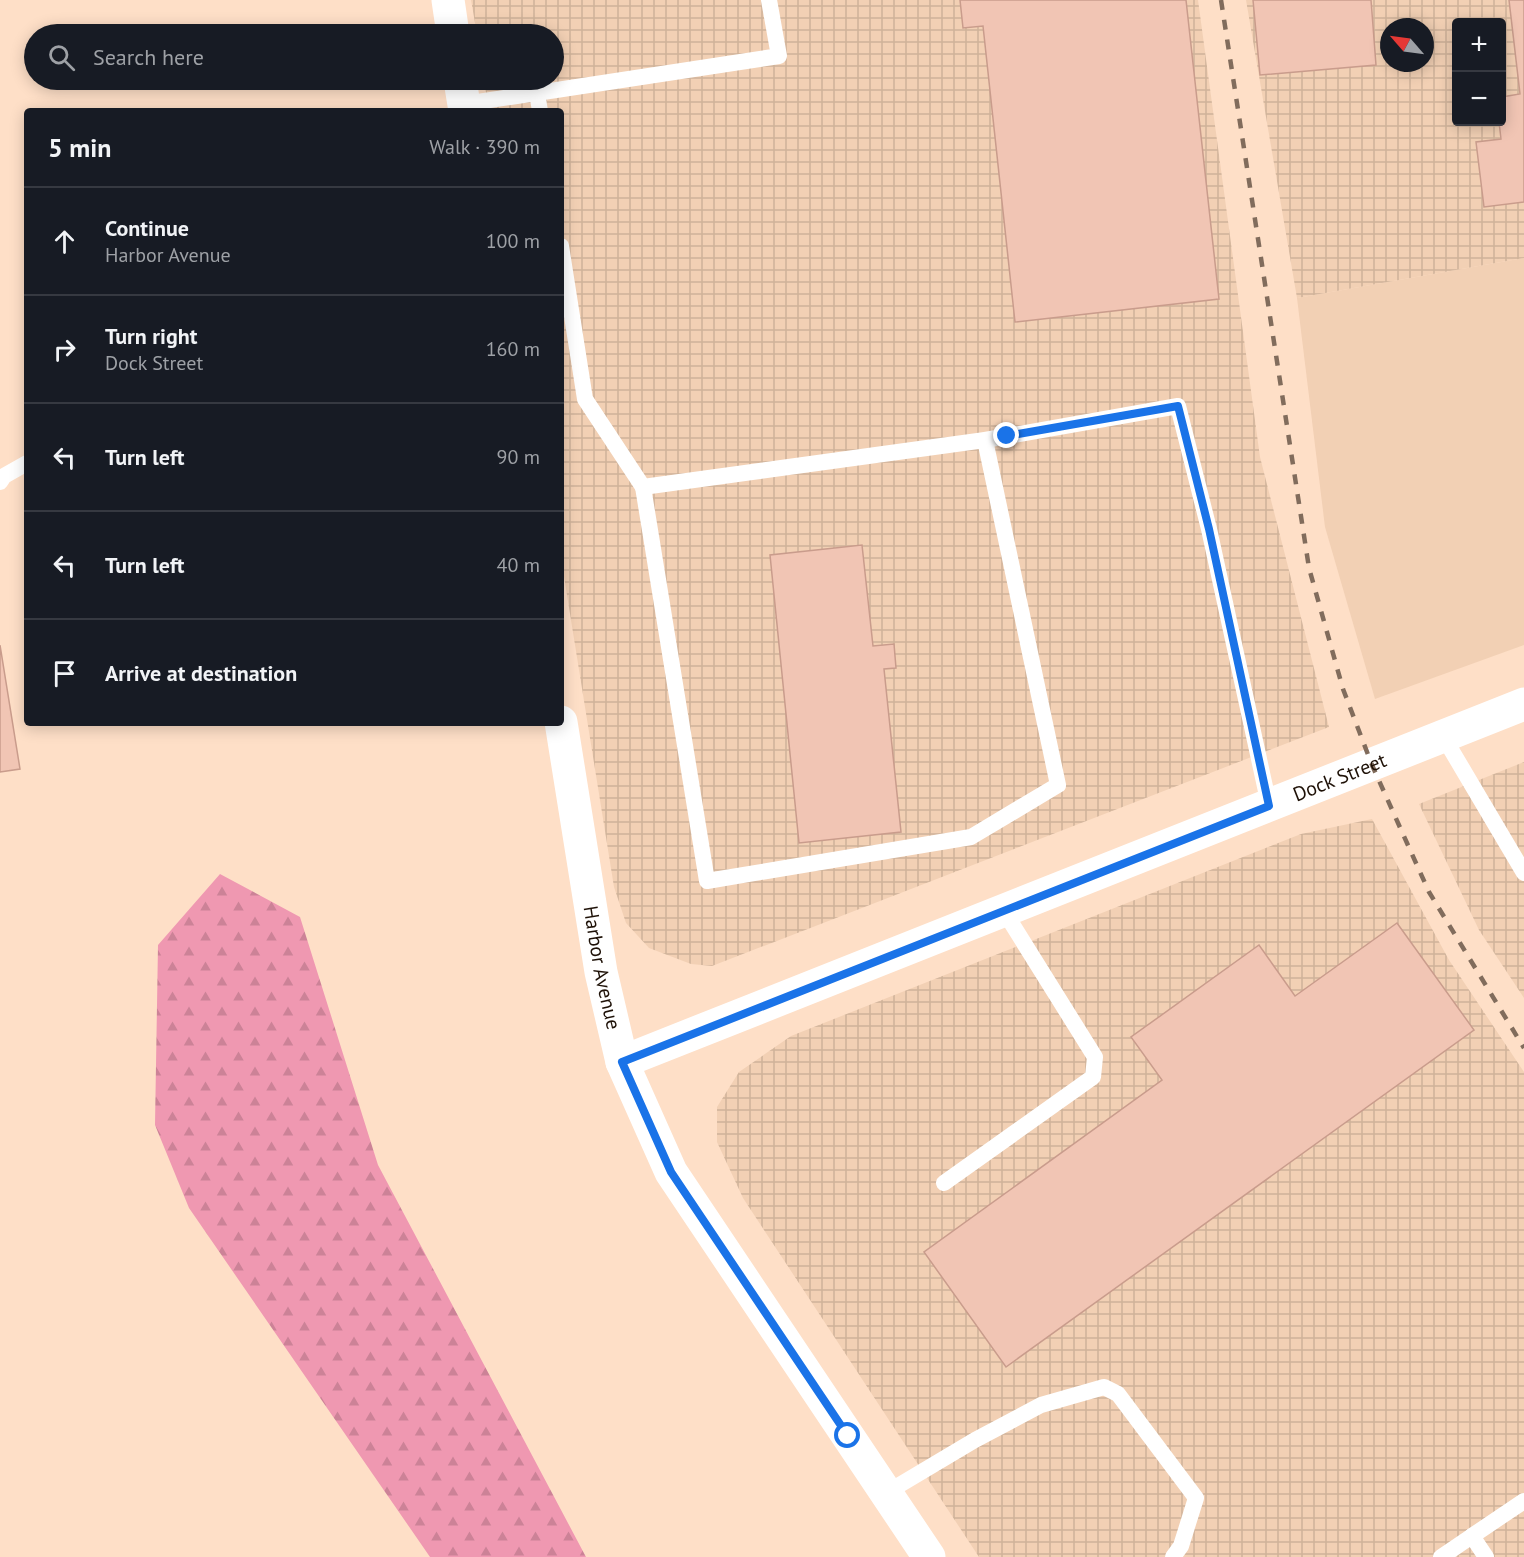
<!DOCTYPE html>
<meta charset="utf-8">
<style>
body{margin:0;font-family:"PT Sans",sans-serif;background:#242831;color:#f1f3f6}
.controls{position:absolute;right:18px;top:18px;display:grid;overflow:hidden;border-radius:6px;box-shadow:0 3px 15px #0003}
.controls button{width:54px;height:54px;display:grid;place-items:center;padding:0;border:0;border-bottom:2px solid #363941;background:#171b24;color:#f1f3f6;font:30px sans-serif}
.compass{position:absolute;left:1380px;top:18px;width:54px;height:54px;border-radius:50%;background:#171b24;box-shadow:0 3px 15px #0003;rotate:298deg}
.stop{position:absolute;width:18px;height:18px;margin:-14px;border:4px solid #1a73e8;border-radius:50%;background:#fff}
.stop.end{background:#1a73e8;border-color:#fff;box-shadow:0 2px 6px #0008}
.list{margin:0;padding:0;list-style:none}
h2{display:flex;justify-content:space-between;align-items:center;height:78px;margin:0;padding:0 24px;font-size:26px}
h2 small{font-size:20px;font-weight:400;color:#9ea1a6}
.list li{display:grid;grid-template-columns:39px 1fr auto;gap:18px;align-items:center;box-sizing:border-box;height:108px;padding:0 24px;border-top:2px solid #363941}
.list b{display:block;font-size:22px;white-space:nowrap}
.list p{margin:0;font-size:20px;white-space:nowrap;color:#9ea1a6}
.list em{font-size:20px;font-style:normal;color:#9ea1a6}
.icon{flex:none;width:33px;height:33px;fill:none;stroke:currentColor;stroke-width:2;stroke-linecap:round;stroke-linejoin:round}
.map{position:relative;flex:none;width:1524px;height:1557px;overflow:hidden}
.search{position:absolute;background:#171b24;box-shadow:0 3px 15px #0003;left:24px;top:24px;width:540px;height:66px;display:flex;align-items:center;gap:15px;box-sizing:border-box;padding:0 21px;border-radius:33px;color:#9ea1a6;font-size:22px}
.panel{position:absolute;background:#171b24;box-shadow:0 3px 15px #0003;left:24px;top:108px;width:540px;height:618px;border-radius:6px}
.map>svg:first-child{display:block}
.built{fill:#f2d0b4}
.industrial{fill:url(#industrial-grid);fill-rule:evenodd}
.forest{fill:url(#forest-firs)}
.building{fill:#f1c5b4;stroke:#c99c8c;stroke-width:1.5}
.lines{fill:none;stroke-linecap:round;stroke-linejoin:round}
.lane{stroke:#fff;stroke-width:16}
.street{stroke:#fff;stroke-width:33}
.rail{stroke:#816c5c;stroke-width:4.5;stroke-dasharray:10 10;stroke-linecap:butt}
.route{stroke:#1a73e8;stroke-width:8}
.labels{text-anchor:middle;stroke-width:5;stroke-linejoin:round;paint-order:stroke}
.street-label{font-size:20px;fill:#1e1107;stroke:#fff}
</style>
<div class="map">
<svg width="1524" height="1557" viewBox="0 0 1524 1557">
<defs>
<pattern id="industrial-grid" width="8" height="8" patternUnits="userSpaceOnUse" patternTransform="scale(1.5)"><rect width="8" height="8" fill="#f2d0b4"/><path d="M0 4h8M4 0v8" fill="none" stroke="#cfb299"/></pattern>
<pattern id="forest-firs" width="22" height="20" patternUnits="userSpaceOnUse" patternTransform="scale(1.5)"><rect width="22" height="20" fill="#ef98b1"/><path d="M5 1l3.5 6h-7zM16 11l3.5 6h-7z" fill="#cc8297"/></pattern>
</defs>
<rect width="100%" height="100%" fill="#fedfc7"/>
<path class="built" d="M1524,258V645L1375,699L1325,527L1297,298Z"/>
<g class="industrial">
<path d="M471,0H1198L1260,457L1329,727L712,966L691,964L649,948L626,923L614,887L561,558V111H489L484,80H554V34H477Z"/>
<path d="M1246,0H1524V258L1297,298ZM1456,22H1502V122H1456ZM1389,27H1425V63H1389Z"/>
<path d="M1524,762V998L1479,930L1419,804Z"/>
<path d="M1372,819L1449,960L1524,1072V1557H979L743,1198L717,1142V1107L739,1072L791,1036L1301,834Z"/>
</g>
<path class="forest" d="M220,874L300,917L378,1165L586,1557H430L189,1208L155,1125L158,945Z"/>
<g class="building">
<path d="M960,0H1186L1219,299L1015,322L983,26L963,28Z"/>
<path d="M1253,0H1371L1376,65L1260,75Z"/>
<path d="M1509,0H1524V202L1484,207L1476,142L1501,139L1499,122H1502V97L1520,94Z"/>
<path d="M862,545L873,646L894,644L896,668L884,669L901,832L799,843L770,555Z"/>
<path d="M0,645L20,769L0,772Z"/>
<path d="M1397,923L1474,1030L1006,1367L924,1252L1162,1080L1131,1037L1259,945L1295,996Z"/>
</g>
<g class="lines">
<g class="lane">
<path d="M537,93L540,111"/>
<path d="M464,104L779,56L769,0"/>
<path d="M561,246L585,399L643,487L985,440L1178,406L1209,529L1269,805"/>
<path d="M0,482L4,476L27,463"/>
<path d="M643,487L707,881L971,837L1058,785L985,440"/>
<path d="M1443,736L1524,873"/>
<path d="M944,1183L1093,1077L1095,1057L1004,911"/>
<path d="M886,1493L975,1440L1041,1405L1104,1387L1118,1394L1196,1498L1181,1546L1173,1557"/>
<path d="M1472,1536L1524,1501"/>
<path d="M1441,1557L1472,1536L1486,1557"/>
</g>
<g class="street">
<path d="M448,0L453,34"/>
<path d="M460,80L465,111"/>
<path id="s1" d="M561,722L601,972L622,1062L671,1172L929,1557"/>
<path id="s2" d="M622,1062L1524,704"/>
</g>
<path class="rail" d="M1221,0L1309,568L1343,689L1372,765L1429,892L1524,1048"/>
</g>
<g class="lines">
<path class="route" d="M848,1436L671,1172L622,1062L1269,806L1209,529L1178,406L1007,436"/>
</g>
<g class="labels">
<g class="street-label">
<text dy="7" stroke="none"><textPath href="#s2" startOffset="772">Dock Street</textPath></text>
<text dy="7" stroke="none"><textPath href="#s1" startOffset="249">Harbor Avenue</textPath></text>
</g>
</g>
</svg>
<div class="controls">
<button>+</button>
<button>−</button>
</div>
<svg class="compass" viewBox="-18 -18 36 36"><path d="M0-13l5 13h-10z" fill="#e53935"/><path d="M0 13l5-13h-10z" fill="#9ea1a6"/></svg>
<div class="stop" style="left:848px;top:1436px"></div>
<div class="stop end" style="left:1007px;top:436px"></div>
<div class="search"><svg class="icon" aria-label="search" viewBox="0 0 24 24"><circle cx="10" cy="10" r="6"/><path d="M15 15l6 6"/></svg>Search here</div>
<section class="panel">
<h2>5 min<small>Walk · 390 m</small></h2>
<ul class="list">
<li><svg class="icon" aria-label="ahead" viewBox="0 0 24 24"><path d="M12 20V5M6 11l6-6 6 6"/></svg><div><b>Continue</b><p>Harbor Avenue</p></div><em>100 m</em></li>
<li><svg class="icon" aria-label="right" viewBox="0 0 24 24"><path d="M7 20v-9h11M14 6l5 5-5 5"/></svg><div><b>Turn right</b><p>Dock Street</p></div><em>160 m</em></li>
<li><svg class="icon" aria-label="left" viewBox="0 0 24 24"><path d="M17 20v-9H6M10 6l-5 5 5 5"/></svg><div><b>Turn left</b></div><em>90 m</em></li>
<li><svg class="icon" aria-label="left" viewBox="0 0 24 24"><path d="M17 20v-9H6M10 6l-5 5 5 5"/></svg><div><b>Turn left</b></div><em>40 m</em></li>
<li><svg class="icon" aria-label="arrive" viewBox="0 0 24 24"><path d="M6 21V4h12l-3 4 3 4H6"/></svg><div><b>Arrive at destination</b></div></li>
</ul>
</section>
</div>
